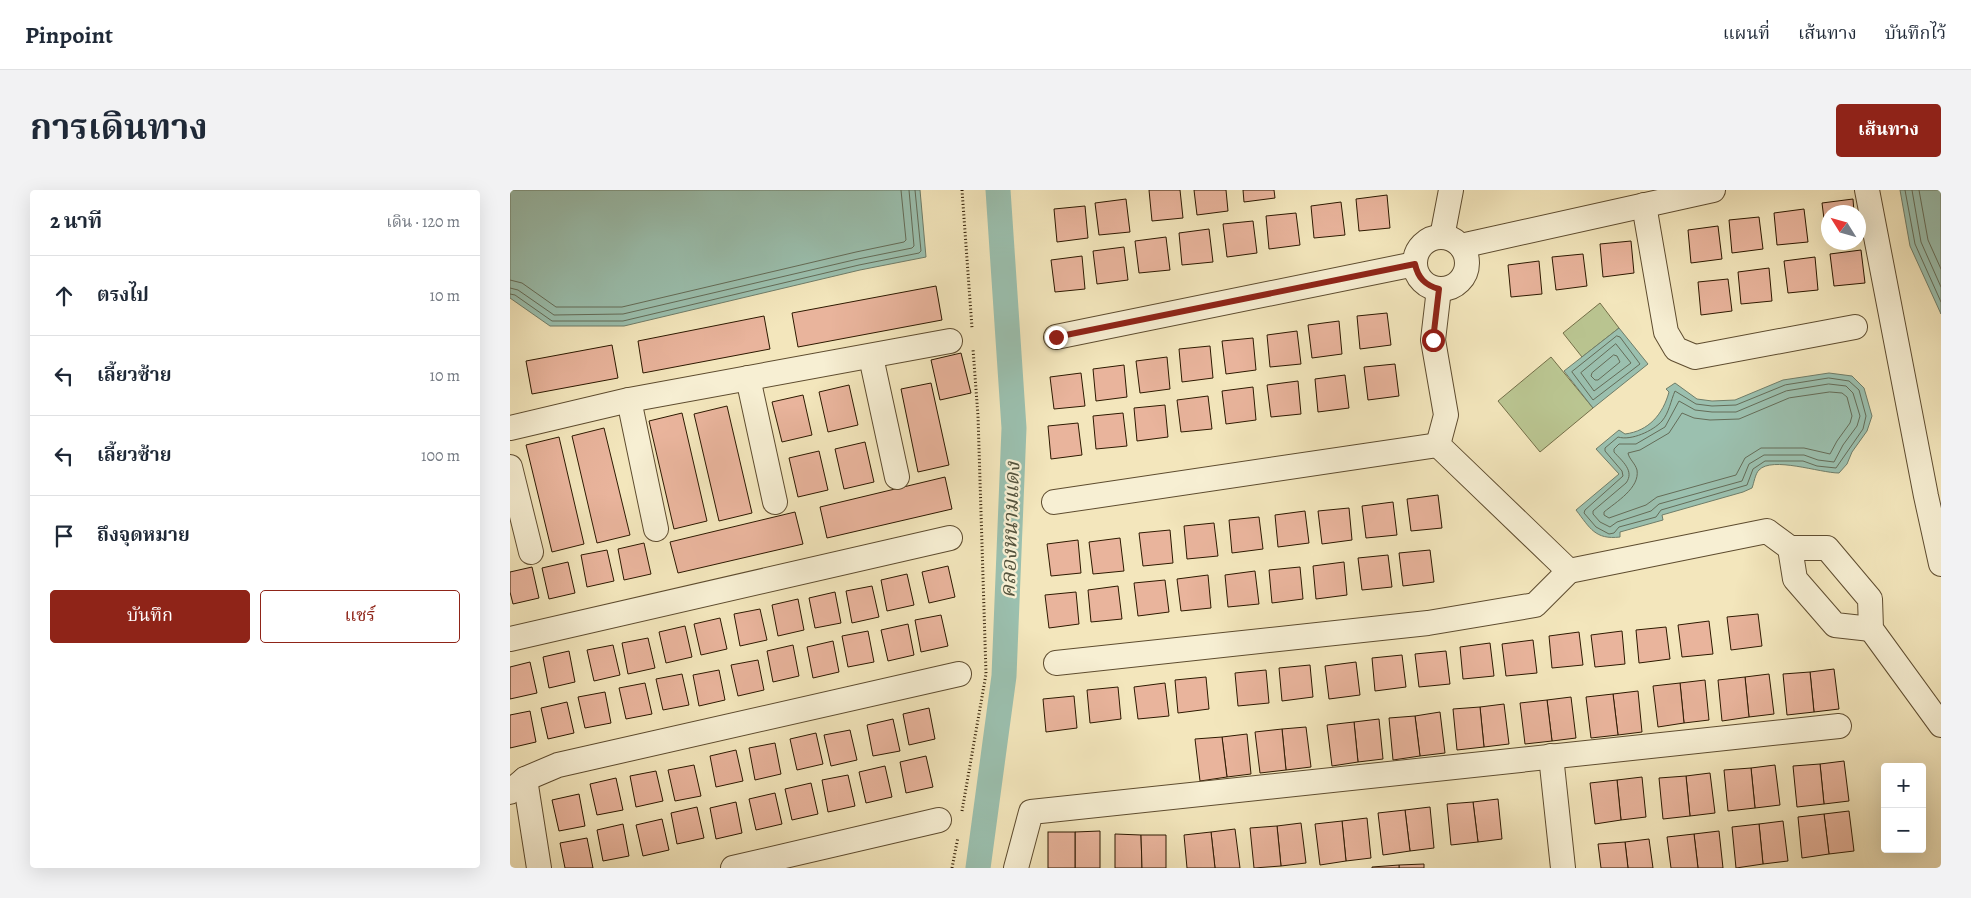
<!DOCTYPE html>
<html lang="th">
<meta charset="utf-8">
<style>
body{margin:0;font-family:Alegreya,"Noto Serif Thai",serif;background:#f2f2f3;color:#1f2937}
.controls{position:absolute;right:15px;bottom:15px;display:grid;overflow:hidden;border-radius:5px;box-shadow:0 5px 20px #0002}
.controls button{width:45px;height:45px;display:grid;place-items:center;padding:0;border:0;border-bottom:1px solid #e0e1e3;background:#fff;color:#1f2937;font:25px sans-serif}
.compass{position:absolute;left:1311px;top:15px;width:45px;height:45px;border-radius:50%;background:#fff;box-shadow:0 5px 20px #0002;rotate:307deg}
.stop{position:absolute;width:15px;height:15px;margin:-11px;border:4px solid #8f2418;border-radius:50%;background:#fff}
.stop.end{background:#8f2418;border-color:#fff;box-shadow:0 1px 5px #0008}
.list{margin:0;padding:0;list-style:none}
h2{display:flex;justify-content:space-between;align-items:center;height:65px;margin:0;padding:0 20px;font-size:21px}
h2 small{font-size:16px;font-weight:400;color:#747a83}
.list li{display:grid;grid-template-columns:32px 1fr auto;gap:15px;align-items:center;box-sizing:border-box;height:80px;padding:0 20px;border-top:1px solid #e0e1e3}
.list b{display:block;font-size:19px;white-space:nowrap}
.list em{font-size:16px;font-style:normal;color:#747a83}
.actions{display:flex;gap:10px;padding:15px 20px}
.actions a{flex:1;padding:11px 0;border:1px solid #8f2418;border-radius:5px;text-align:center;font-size:18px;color:#8f2418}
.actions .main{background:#8f2418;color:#fff}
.icon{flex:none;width:28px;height:28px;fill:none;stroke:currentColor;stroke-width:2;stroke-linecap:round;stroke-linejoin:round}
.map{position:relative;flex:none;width:1431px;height:678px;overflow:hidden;border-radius:5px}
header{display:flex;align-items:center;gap:30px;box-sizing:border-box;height:70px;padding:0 25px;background:#fff;border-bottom:1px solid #e0e1e3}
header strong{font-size:24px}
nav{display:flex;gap:28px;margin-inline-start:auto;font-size:18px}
.intro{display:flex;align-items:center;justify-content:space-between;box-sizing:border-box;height:120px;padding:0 30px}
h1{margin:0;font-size:35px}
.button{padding:12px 22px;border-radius:5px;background:#8f2418;color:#fff;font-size:18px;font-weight:700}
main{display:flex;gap:30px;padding:0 30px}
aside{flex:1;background:#fff;border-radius:5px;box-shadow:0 5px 20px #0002}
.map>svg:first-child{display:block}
.green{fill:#bac591;stroke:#746f48}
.water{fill:#9bc0af;stroke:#6f7d69}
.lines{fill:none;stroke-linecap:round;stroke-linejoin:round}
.shore{stroke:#646c58;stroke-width:1}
.canal{stroke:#9bc0af;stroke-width:25}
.building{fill:#e9b49c;stroke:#2d1900}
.minor-casing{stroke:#5e4c2f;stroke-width:26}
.path{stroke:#2d1900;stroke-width:3;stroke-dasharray:1 2.5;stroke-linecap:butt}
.minor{stroke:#f7efd3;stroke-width:24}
.route{stroke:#8f2418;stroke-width:6}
.labels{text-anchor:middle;stroke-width:4.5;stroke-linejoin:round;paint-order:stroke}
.water-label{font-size:21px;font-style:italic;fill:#54533d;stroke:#f7efd3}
</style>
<header>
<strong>Pinpoint</strong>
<nav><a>แผนที่</a><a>เส้นทาง</a><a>บันทึกไว้</a></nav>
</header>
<div class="intro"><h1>การเดินทาง</h1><a class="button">เส้นทาง</a></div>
<main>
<aside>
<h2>2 นาที<small>เดิน · 120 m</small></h2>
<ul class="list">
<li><svg class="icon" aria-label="ahead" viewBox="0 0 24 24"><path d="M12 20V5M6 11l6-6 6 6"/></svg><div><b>ตรงไป</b></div><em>10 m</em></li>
<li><svg class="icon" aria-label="left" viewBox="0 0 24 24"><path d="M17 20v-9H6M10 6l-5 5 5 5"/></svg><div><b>เลี้ยวซ้าย</b></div><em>10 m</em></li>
<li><svg class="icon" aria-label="left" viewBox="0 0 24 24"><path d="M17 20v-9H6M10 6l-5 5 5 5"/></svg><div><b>เลี้ยวซ้าย</b></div><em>100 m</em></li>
<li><svg class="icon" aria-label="arrive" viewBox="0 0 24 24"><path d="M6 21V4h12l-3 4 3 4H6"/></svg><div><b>ถึงจุดหมาย</b></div></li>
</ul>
<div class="actions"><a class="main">บันทึก</a><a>แชร์</a></div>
</aside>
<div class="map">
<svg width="1431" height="678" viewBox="0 0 1431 678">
<rect width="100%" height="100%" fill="#f3e6bc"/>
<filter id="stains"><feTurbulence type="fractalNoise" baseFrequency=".004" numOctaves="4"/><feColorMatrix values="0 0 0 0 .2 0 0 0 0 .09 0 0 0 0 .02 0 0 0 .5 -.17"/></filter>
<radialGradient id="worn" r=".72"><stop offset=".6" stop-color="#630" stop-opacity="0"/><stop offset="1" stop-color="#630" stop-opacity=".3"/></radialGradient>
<g class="green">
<path d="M1090,113L1109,138L1072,167L1053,143Z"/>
<path d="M1041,167L1083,218L1030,262L988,211Z"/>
</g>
<g class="water">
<path d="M0,0H410L416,67L350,80L114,136H40L0,108Z"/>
<path d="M1390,0H1431V124L1400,56Z"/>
<path d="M1109,138L1138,174L1083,218L1054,181Z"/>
<path d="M1319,183L1342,186L1354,198L1362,226L1357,241L1342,262L1337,274L1329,283C1310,283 1262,266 1249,280C1245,284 1244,293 1242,298L1233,302L1152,325L1153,330L1110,342V347C1085,350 1080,338 1066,320L1109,284L1086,259L1109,240L1115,244C1139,241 1153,224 1159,202L1156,199L1165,193L1187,209L1202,211L1225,210L1273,190Z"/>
</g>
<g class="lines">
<g class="shore">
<path d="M1395,0L1405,54L1431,112"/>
<path d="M1402,0L1411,52L1431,97"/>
<path d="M1409,0L1418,50L1431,79"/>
<path d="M0,90L12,93L46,117H112L346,62L394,52L396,50L391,0"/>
<path d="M0,98L8,100L44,125L113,124L348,69L402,58L404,56L399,0"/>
<path d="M0,104L5,105L42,131H113L349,75L409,63L411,61L405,0"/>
<path d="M1107,146L1110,147L1130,174L1083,210L1062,182Z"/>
<path d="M1106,154L1121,173L1084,201L1071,183Z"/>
<path d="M1104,165L1107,166L1110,172L1088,190H1085L1081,186L1082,183Z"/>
<path d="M1319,188L1339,191L1349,200L1356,226L1353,239L1326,278L1307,276L1293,271H1255L1243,279L1237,295L1151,320L1146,327L1109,337L1104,343L1099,344L1086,337L1074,323L1075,320L1113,286L1112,281L1095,261V258L1108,247C1121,251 1143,241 1152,231C1159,223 1161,210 1165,201L1186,214L1202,216L1226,215L1275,195Z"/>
<path d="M1319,194L1336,196L1343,203L1350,226L1347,236L1333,255L1324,272L1308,270L1294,265H1254L1239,274L1232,291L1149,314L1141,321L1107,332L1100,337L1090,332L1083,324V321L1116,293C1125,281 1112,271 1104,262V259L1109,254H1126L1155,237L1169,211L1185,220L1202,222H1226L1276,201Z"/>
<path d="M1320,202L1332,203L1337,207L1342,226L1340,233L1327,251L1320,264L1294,258H1251L1235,268L1226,285L1147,307L1136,315L1099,328L1094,325V322C1106,312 1130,298 1127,280C1125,273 1119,269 1118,263L1130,260L1159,243L1172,223L1184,228L1200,230L1229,229L1279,208Z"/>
</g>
<path class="canal" d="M468,678L494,486L504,238L488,0"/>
</g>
<g class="building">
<path d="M639,0H670L673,28L642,31Z"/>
<path d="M684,0H716L718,21L687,25Z"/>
<path d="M733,0H764L765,8L734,12Z"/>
<path d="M877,5L880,38L849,41L846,9Z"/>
<path d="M616,9L620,42L589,45L585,13Z"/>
<path d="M1343,9L1344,22H1318V45H1316L1312,13Z"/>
<path d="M831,12L835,45L804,48L801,16Z"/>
<path d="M575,16L578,48L547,52L544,19Z"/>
<path d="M1294,19L1298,52L1267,55L1264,23Z"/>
<path d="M786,23L790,55L759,59L756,26Z"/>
<path d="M1249,27L1253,59L1222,63L1219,30Z"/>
<path d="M743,31L747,63L717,67L713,34Z"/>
<path d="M1208,36L1212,69L1181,73L1178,40Z"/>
<path d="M699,39L703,72L672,75L669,43Z"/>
<path d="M656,47L660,80L629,83L625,51Z"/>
<path d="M1121,51L1124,83L1093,87L1090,54Z"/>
<path d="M614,57L618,90L587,94L583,61Z"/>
<path d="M1351,60L1355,93L1324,96L1320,64Z"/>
<path d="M1073,64L1077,96L1046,100L1042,67Z"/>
<path d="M572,66L575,99L545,102L541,70Z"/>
<path d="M1305,67L1308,100L1278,103L1274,71Z"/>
<path d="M1029,71L1032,104L1001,107L998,75Z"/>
<path d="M1259,78L1262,111L1231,114L1228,82Z"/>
<path d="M1218,89L1222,121L1191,125L1188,92Z"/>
<path d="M426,96L432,130L288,157L282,123Z"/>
<path d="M877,123L881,155L850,159L847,126Z"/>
<path d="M254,126L260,159L133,183L128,151Z"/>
<path d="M829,131L832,164L802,168L798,135Z"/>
<path d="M787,141L791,174L760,177L757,145Z"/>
<path d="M743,148L746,180L716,184L712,151Z"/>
<path d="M102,155L108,188L22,204L16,171Z"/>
<path d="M700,156L703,188L672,192L669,159Z"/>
<path d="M451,163L461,203L430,210L421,170Z"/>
<path d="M657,167L660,199L630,203L626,171Z"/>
<path d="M885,174L889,206L858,210L854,177Z"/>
<path d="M614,175L617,207L586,211L583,179Z"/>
<path d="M571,183L575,216L544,219L540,187Z"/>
<path d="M835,185L839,218L808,222L805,189Z"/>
<path d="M788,191L791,224L761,227L757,195Z"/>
<path d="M421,193L439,275L408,282L391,199Z"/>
<path d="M339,195L348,235L318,242L309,202Z"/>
<path d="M743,197L746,230L716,234L712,201Z"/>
<path d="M293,205L302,245L272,252L262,212Z"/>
<path d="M698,206L702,239L671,242L667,210Z"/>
<path d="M655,215L658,247L627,251L624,218Z"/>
<path d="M217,216L242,323L209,331L184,224Z"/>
<path d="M172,223L197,331L164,339L139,231Z"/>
<path d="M613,223L617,256L586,259L583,226Z"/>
<path d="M568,233L572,265L541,269L538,236Z"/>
<path d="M94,238L120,345L87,353L62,246Z"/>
<path d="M49,247L74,354L42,362L16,255Z"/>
<path d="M355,252L364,292L334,299L325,259Z"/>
<path d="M309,261L318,300L288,307L279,268Z"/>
<path d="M435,287L442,319L317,348L310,317Z"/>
<path d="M928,305L932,338L901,341L897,309Z"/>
<path d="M883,312L887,345L856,348L852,316Z"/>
<path d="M839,318L842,350L812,354L808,321Z"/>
<path d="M795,321L799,353L768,357L765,325Z"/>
<path d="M285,322L293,354L168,383L160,352Z"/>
<path d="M749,327L753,359L722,363L719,330Z"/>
<path d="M704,333L708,366L677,369L674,336Z"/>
<path d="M660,340L663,373L633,376L629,343Z"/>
<path d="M610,348L614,381L583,384L579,352Z"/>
<path d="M568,350L571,383L541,386L537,354Z"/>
<path d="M134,353L141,384L114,390L108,359Z"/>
<path d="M97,360L104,391L77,397L71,365Z"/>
<path d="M920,360L924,392L893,396L889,363Z"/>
<path d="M878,365L882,397L852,400L848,368Z"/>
<path d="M58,372L65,403L39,409L32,378Z"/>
<path d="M834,372L837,405L806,409L803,376Z"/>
<path d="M438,376L445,407L419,413L412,382Z"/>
<path d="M22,377L29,408L3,414L0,402V382Z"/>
<path d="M790,377L793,409L762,413L759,380Z"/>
<path d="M745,381L749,414L718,417L715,385Z"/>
<path d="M397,384L404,415L377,421L371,390Z"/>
<path d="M698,385L701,418L671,421L667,389Z"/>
<path d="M655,390L659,422L628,426L624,393Z"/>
<path d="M362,396L369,427L342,433L336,401Z"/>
<path d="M608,396L612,429L581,432L578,400Z"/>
<path d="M325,402L331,433L305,438L299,408Z"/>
<path d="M566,402L569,434L539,438L535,405Z"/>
<path d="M288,409L294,440L268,446L262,415Z"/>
<path d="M250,419L257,450L230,456L224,424Z"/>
<path d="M1248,424L1252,456L1221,460L1217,427Z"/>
<path d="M431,425L438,456L411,462L405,430Z"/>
<path d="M210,428L217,459L191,465L184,434Z"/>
<path d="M1199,431L1203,464L1172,467L1168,435Z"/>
<path d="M398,434L404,465L378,471L371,440Z"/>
<path d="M175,436L182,467L156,473L149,442Z"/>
<path d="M1156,437L1160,469L1129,473L1126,440Z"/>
<path d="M358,441L364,472L338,477L332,446Z"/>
<path d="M1112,441L1115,474L1085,477L1081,445Z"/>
<path d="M1069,442L1073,475L1042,478L1039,446Z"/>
<path d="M138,448L145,478L118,484L112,453Z"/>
<path d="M1023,450L1027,483L996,486L992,454Z"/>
<path d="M323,451L329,482L303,488L297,457Z"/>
<path d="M980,453L984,486L953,489L950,457Z"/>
<path d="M103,455L110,485L84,491L77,460Z"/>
<path d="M283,455L289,486L263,492L257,461Z"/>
<path d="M59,461L65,492L39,498L33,467Z"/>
<path d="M936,461L940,494L909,497L905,464Z"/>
<path d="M892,465L896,497L865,501L862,468Z"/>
<path d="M248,470L254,500L228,506L221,475Z"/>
<path d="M20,472L27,503L0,509V477Z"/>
<path d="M846,472L850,505L819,509L815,476Z"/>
<path d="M800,475L803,507L772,511L769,478Z"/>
<path d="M1324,479L1329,519L1304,522L1300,482Z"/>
<path d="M209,480L215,510L189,516L183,485Z"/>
<path d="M756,480L759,513L728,516L725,483Z"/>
<path d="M1300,482L1304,522L1277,525L1273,484Z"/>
<path d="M172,484L179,515L153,520L146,489Z"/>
<path d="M1259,484L1264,524L1239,527L1235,487Z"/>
<path d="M696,487L699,519L668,523L665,490Z"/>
<path d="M1235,487L1239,527L1212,531L1208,490Z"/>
<path d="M1195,490L1199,530L1174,533L1170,493Z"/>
<path d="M135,493L142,524L116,529L109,498Z"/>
<path d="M655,493L659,526L628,529L624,497Z"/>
<path d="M1170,493L1174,533L1148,537L1143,496Z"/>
<path d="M608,497L611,529L580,533L577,500Z"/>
<path d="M1128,501L1132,542L1108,545L1103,504Z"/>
<path d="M95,502L101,533L75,538L68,507Z"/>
<path d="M1103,504L1108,545L1081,548L1076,507Z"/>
<path d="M564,506L567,538L536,542L533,509Z"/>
<path d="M1061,507L1066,548L1042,551L1037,510Z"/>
<path d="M1037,510L1042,551L1015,554L1010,513Z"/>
<path d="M57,512L64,543L38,549L31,518Z"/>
<path d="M994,514L999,554L974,557L970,517Z"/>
<path d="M970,517L974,557L947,560L943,519Z"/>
<path d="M419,518L425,549L399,555L393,524Z"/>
<path d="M20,521L26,552L0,558V525Z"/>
<path d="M930,522L935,563L910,566L905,526Z"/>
<path d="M905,526L910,566L883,570L879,528Z"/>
<path d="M383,529L390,561L363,566L357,535Z"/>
<path d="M869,529L873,569L848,572L844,532Z"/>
<path d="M844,532L848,572L822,576L817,535Z"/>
<path d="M796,537L801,577L776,580L772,539Z"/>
<path d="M772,539L776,580L750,583L745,542Z"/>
<path d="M340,540L347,570L321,576L314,545Z"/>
<path d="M306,543L313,574L287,580L280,549Z"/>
<path d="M737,544L741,584L717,587L712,547Z"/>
<path d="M712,547L717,587L690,591L685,549Z"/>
<path d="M265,553L271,584L245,590L239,558Z"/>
<path d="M226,560L233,591L206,597L200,566Z"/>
<path d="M416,566L423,597L396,603L390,572Z"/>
<path d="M1334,571L1339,611L1314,614L1310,574Z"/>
<path d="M1310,574L1314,614L1287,617L1283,576Z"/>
<path d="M184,575L191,606L165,611L158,580Z"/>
<path d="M1265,575L1270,615L1245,618L1241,578Z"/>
<path d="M375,576L382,607L356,613L349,582Z"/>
<path d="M1241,578L1245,618L1218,621L1214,580Z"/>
<path d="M146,581L153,611L126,617L120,586Z"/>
<path d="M1200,583L1205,623L1180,626L1176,586Z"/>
<path d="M338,585L345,616L318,622L312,590Z"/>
<path d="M1176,586L1180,626L1153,629L1149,588Z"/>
<path d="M1132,587L1136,627L1111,630L1107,590Z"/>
<path d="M106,588L113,620L87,625L80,594Z"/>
<path d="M1107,590L1111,630L1085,634L1080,593Z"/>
<path d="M301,593L308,624L282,630L275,599Z"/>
<path d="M265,603L272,634L246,640L239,609Z"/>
<path d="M69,604L75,636L49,641L42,610Z"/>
<path d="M988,609L992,649L968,652L963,612Z"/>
<path d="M226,612L232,643L206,649L200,618Z"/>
<path d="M963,612L968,652L941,655L937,614Z"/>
<path d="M187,617L194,648L167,654L161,623Z"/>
<path d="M920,617L924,658L900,661L895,620Z"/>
<path d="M895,620L900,661L873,665L868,623Z"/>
<path d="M1339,621L1344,661L1319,664L1314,624Z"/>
<path d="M1314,624L1319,664L1292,668L1288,627Z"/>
<path d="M857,628L861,668L836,671L832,631Z"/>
<path d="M152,629L159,660L133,666L126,635Z"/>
<path d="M832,631L836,671L810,675L805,634Z"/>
<path d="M1273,631L1278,671L1253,674L1249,634Z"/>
<path d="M791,633L796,673L771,676L767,636Z"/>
<path d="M113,634L119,666L93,671L87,640Z"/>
<path d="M1249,634L1253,674L1226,678L1222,637Z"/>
<path d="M767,636L771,676L744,678L740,638Z"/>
<path d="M725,639L730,678H705L701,642Z"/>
<path d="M590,641V678H565V642Z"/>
<path d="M1209,641L1213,678H1188L1184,644Z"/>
<rect x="538" y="642" width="27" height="36"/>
<path d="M701,642L705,678H677L674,645Z"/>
<path d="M605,644L631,645L632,678H605Z"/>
<path d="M1184,644L1188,678H1161L1157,647Z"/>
<path d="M631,645H656V678H632Z"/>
<path d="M77,648L83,678H55L50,653Z"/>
<path d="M1139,649L1143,678H1118L1115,652Z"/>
<path d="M1115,652L1118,678H1091L1088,654Z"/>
<path d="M914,674V678H889V675Z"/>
<path d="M889,675V678H862V677Z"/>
</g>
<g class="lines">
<g class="minor-casing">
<g id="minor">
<path d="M1357,0L1416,306L1431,374"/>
<path d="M1134,15L1156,142L1166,159L1185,167L1345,137"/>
<path d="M932,47L941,0"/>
<circle cx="931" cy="73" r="26"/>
<path d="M951,56L1203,0"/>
<path d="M546,147L905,74"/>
<path d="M361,167L387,287"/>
<path d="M238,188L265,312"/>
<path d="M119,210L146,339"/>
<path d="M0,238L119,210L440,151"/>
<path d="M0,277L21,362"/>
<path d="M544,312L928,255"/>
<path d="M1280,358L1285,389L1325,435L1361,439"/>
<path d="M1059,381L1257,341L1280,358H1317L1360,409L1361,439L1431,535"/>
<path d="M0,449L440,348"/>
<path d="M546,473L918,433L1025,415L1059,381L928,255L936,225L923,150L929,99"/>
<path d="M1041,566L1053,678"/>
<path d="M15,589L29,678"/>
<path d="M0,602L15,589L48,575L449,484"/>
<path d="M223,678L429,630"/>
<path d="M506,678L521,622L1329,536"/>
</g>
</g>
<g class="path">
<path d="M452,0L462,138"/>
<path d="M452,621L476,484L468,226L463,159"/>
<path d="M442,678L448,647"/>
</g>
<use href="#minor" class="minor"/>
</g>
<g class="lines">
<path class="route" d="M546,147L905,74C908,88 915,95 929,99L923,150"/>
</g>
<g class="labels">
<g class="water-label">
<text transform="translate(500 340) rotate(-88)" y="7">คลองหนามแดง</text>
</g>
</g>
<rect width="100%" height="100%" filter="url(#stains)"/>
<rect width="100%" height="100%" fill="url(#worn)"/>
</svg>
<div class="controls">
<button>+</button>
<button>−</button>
</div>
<svg class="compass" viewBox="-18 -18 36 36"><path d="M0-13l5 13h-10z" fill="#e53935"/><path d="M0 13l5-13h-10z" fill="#747a83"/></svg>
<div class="stop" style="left:923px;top:150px"></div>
<div class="stop end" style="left:546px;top:147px"></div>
</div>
</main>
